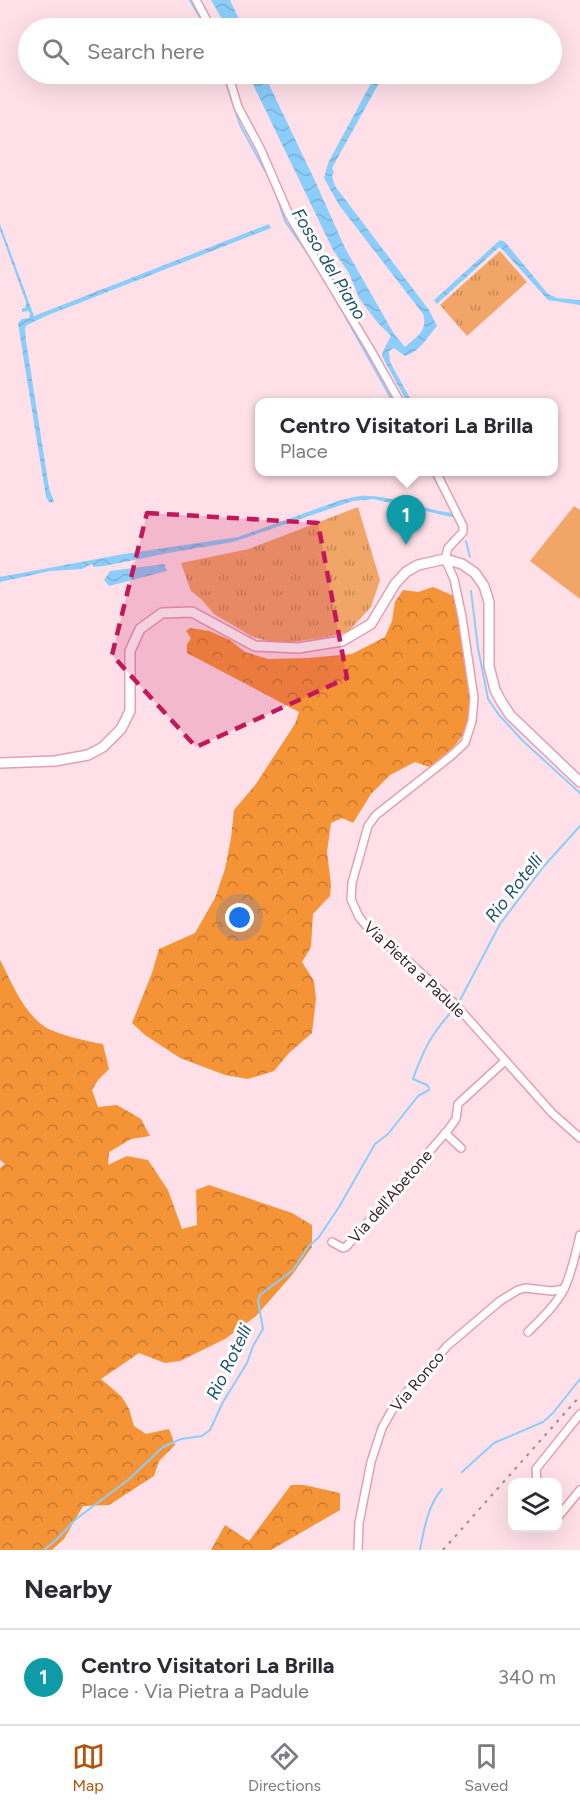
<!DOCTYPE html>
<meta charset="utf-8">
<style>
body{margin:0;font-family:Figtree,sans-serif;background:#f2f2f3;color:#2b2b33}
.controls{position:absolute;right:18px;bottom:18px;display:grid;overflow:hidden;border-radius:12px;box-shadow:0 6px 24px #0002}
.controls button{width:54px;height:54px;display:grid;place-items:center;padding:0;border:0;border-bottom:2px solid #e1e1e2;background:#fff;color:#2b2b33;font:30px sans-serif}
.you{position:absolute;left:240px;top:918px;width:21px;height:21px;margin:-15px;border:4px solid #fff;border-radius:50%;background:#1a73e8;box-shadow:0 0 0 9px #1a73e833}
.badge{display:grid;place-items:center;width:39px;height:39px;border-radius:50%;background:#b45309;color:#fff;font-size:20px;font-weight:700}
.pin{position:absolute;translate:-50% -50px;filter:drop-shadow(0 2px 3px #0008)}
.pin::after{content:'';position:absolute;top:32px;width:21px;height:18px;background:inherit;clip-path:polygon(0 0,100% 0,50% 100%)}
.popup{position:absolute;left:255px;top:398px;width:303px;height:78px;box-sizing:border-box;display:grid;place-content:center;border-radius:12px;background:#fff;filter:drop-shadow(0 2px 4px #0005);font-size:20px;white-space:nowrap;color:#7c7c81}
.popup b{font-size:22px;color:#2b2b33}
.popup::after{content:'';position:absolute;left:50%;top:100%;margin-left:-12px;border:12px solid transparent;border-top-color:#fff}
.list{margin:0;padding:0;list-style:none}
h2{display:flex;justify-content:space-between;align-items:center;height:78px;margin:0;padding:0 24px;font-size:26px}
h2 small{font-size:20px;font-weight:400;color:#7c7c81}
.list li{display:grid;grid-template-columns:39px 1fr auto;gap:18px;align-items:center;box-sizing:border-box;height:96px;padding:0 24px;border-top:2px solid #e1e1e2}
.list b{display:block;font-size:22px;white-space:nowrap}
.list p{margin:0;font-size:20px;white-space:nowrap;color:#7c7c81}
.list em{font-size:20px;font-style:normal;color:#7c7c81}
.icon{flex:none;width:33px;height:33px;fill:none;stroke:currentColor;stroke-width:2;stroke-linecap:round;stroke-linejoin:round}
.map{position:relative;flex:none;width:580px;height:1550px;overflow:hidden}
.search{position:absolute;background:#fff;box-shadow:0 6px 24px #0002;left:18px;right:18px;top:18px;height:66px;display:flex;align-items:center;gap:15px;box-sizing:border-box;padding:0 21px;border-radius:33px;color:#7c7c81;font-size:22px}
.sheet{height:174px;background:#fff}
nav{display:flex;justify-content:space-around;align-items:center;box-sizing:border-box;height:84px;border-top:2px solid #e1e1e2;background:#fff;font-size:16px;color:#7c7c81}
nav a{display:grid;justify-items:center;gap:3px}
nav .on{color:#b45309}
.map>svg:first-child{display:block}
.grass{fill:url(#grass-tufts)}
.forest{fill:url(#forest-crowns)}
.pitch{fill:#f1a668}
.water{fill:url(#water-waves)}
.lines{fill:none;stroke-linecap:round;stroke-linejoin:round}
.stream{stroke:#8bcefb;stroke-width:2}
.minor-casing{stroke:#e59eb4;stroke-width:10}
.tertiary-casing{stroke:#e59eb4;stroke-width:12}
.minor{stroke:#fff;stroke-width:7}
.tertiary{stroke:#fff;stroke-width:9}
.rail{stroke:#a2858d;stroke-width:2;stroke-dasharray:3 6;stroke-linecap:butt}
.marked{fill:#c2185b;fill-opacity:0.2;stroke:#c2185b;stroke-width:4.5;stroke-dasharray:12 8;stroke-linejoin:round}
.labels{text-anchor:middle;stroke-width:6;stroke-linejoin:round;paint-order:stroke}
.street-label{font-size:16px;fill:#41252e;stroke:#fff}
.water-label{font-size:18px;font-style:italic;fill:#215372;stroke:#fff}
</style>
<div class="map">
<svg width="580" height="1550" viewBox="0 0 580 1550">
<defs>
<pattern id="grass-tufts" width="24" height="20" patternUnits="userSpaceOnUse" patternTransform="scale(1.5)"><rect width="24" height="20" fill="#f1a668"/><path d="M3 7l-1-3M5 7V3M7 7l1-3M15 17l-1-3M17 17v-4M19 17l1-3" fill="none" stroke="#c58756"/></pattern>
<pattern id="forest-crowns" width="20" height="18" patternUnits="userSpaceOnUse" patternTransform="scale(1.5)"><rect width="20" height="18" fill="#f59337"/><path d="M2 6a3 3 0 1 1 6 0M12 15a3 3 0 1 1 6 0" fill="none" stroke="#c8782f"/></pattern>
<pattern id="water-waves" width="16" height="10" patternUnits="userSpaceOnUse" patternTransform="scale(1.5)"><rect width="16" height="10" fill="#8bcefb"/><path d="M0 5q4-4 8 0t8 0" fill="none" stroke="#79b1d7"/></pattern>
</defs>
<rect width="100%" height="100%" fill="#ffe0e8"/>
<g class="grass">
<path d="M500,251L527,282L467,336L440,305Z"/>
<path d="M358,507L380,580L371,607L348,632L322,638L278,644L251,636L214,614L201,599L191,591L181,563L249,549Z"/>
</g>
<g class="forest">
<path d="M433,587L454,596L456,600L473,705C465,741 456,746 429,767L415,762L390,775L371,794L353,823L342,818L331,823L327,852L331,885L330,896L313,914L311,947L302,962L314,981L316,999L312,1033L289,1053L274,1071L248,1079L225,1075L180,1058L145,1035L132,1023L152,973L159,949L195,933L215,898L225,869L231,838L234,810L256,784L276,753L295,724L299,712L187,653V644L191,638L186,631L190,628L209,631L230,640L245,652L268,659L308,658L352,654L385,637L392,621L395,602L403,590L418,592Z"/>
<path d="M0,960C12,983 23,1012 45,1027C56,1034 89,1042 103,1044L109,1069L98,1080L92,1090L98,1107L117,1105L141,1119L150,1136L131,1139L109,1152L108,1165L127,1156L148,1160L168,1190L182,1229L197,1225L196,1190L209,1185L292,1213L312,1225V1247L292,1275L256,1316L225,1339L180,1361L165,1363L139,1353L101,1379L122,1397L129,1409L134,1426L146,1434L169,1429L175,1445L159,1461L154,1476L109,1505L83,1506L64,1539L52,1550H0V1168L5,1164L0,1160Z"/>
<path d="M291,1485H304L340,1493V1510L271,1550H211L225,1525L249,1541Z"/>
</g>
<path class="pitch" d="M574,506L580,510V599L530,561Z"/>
<g class="water">
<path d="M211,0H230L243,28H227Z"/>
<path d="M248,74H264L316,183L345,248L394,334L405,347C417,336 428,331 423,314L339,205L324,178L328,163L376,74H384L332,168L334,172L332,176L335,186L429,310L437,326C427,337 421,351 405,356L394,348L389,351L390,362L412,402H415H407L382,356L383,351L391,336L377,322L359,298L349,273L333,250Z"/>
<path d="M0,224L34,316L269,224L271,228L46,316L27,325L25,328L26,341L49,488L54,502L50,503L46,497L19,330L18,323L22,319L29,318L30,313L28,311L22,312V309L26,307V302L0,230Z"/>
<path d="M500,240L505,242L548,294L557,298L580,300V305L548,300L500,247L497,249L437,304L434,300Z"/>
<path d="M359,496C391,494 422,510 453,513L456,518L373,499L353,501L233,542L174,552L104,566L94,567L92,564L82,569L50,571L0,582V577L124,554L238,537L341,500Z"/>
<path d="M164,564L167,571L109,586L104,580L110,571Z"/>
</g>
<g class="lines">
<g class="stream">
<path d="M190,0L206,28"/>
<path d="M223,74L240,125L269,178"/>
<path d="M276,194L285,221L317,267"/>
<path d="M326,282L392,400"/>
<path d="M431,472L447,501"/>
<path d="M466,541L470,557"/>
<path d="M471,591L478,648L488,699L499,715L523,741L580,793"/>
<path d="M459,1002L500,924L544,866L580,826"/>
<path d="M429,1088L427,1085L413,1079C424,1048 431,1035 452,1011"/>
<path d="M462,1472L494,1443L543,1422L553,1413L580,1379"/>
<path d="M44,1550L57,1539L76,1519L128,1480L163,1447L181,1439L202,1436L210,1430L223,1402L247,1363L253,1346L263,1329L258,1301L260,1295L293,1270L308,1247L319,1237L339,1207L375,1144L388,1134L418,1096L429,1090"/>
<path d="M420,1550C424,1529 428,1505 442,1489"/>
</g>
<g class="minor-casing">
<g id="minor">
<path d="M196,0L211,28"/>
<path d="M228,74L238,107L261,150L289,215L370,349L400,402"/>
<path d="M436,472L463,526V532L448,548L445,559L454,579L462,617L474,698L472,721L465,743L451,756L376,815L368,826L352,883L351,899L359,917L374,935L410,963L454,1003L552,1113L580,1138"/>
<path d="M445,1133L461,1148"/>
<path d="M332,1242L343,1248L346,1247L448,1130L456,1119L458,1104L505,1061"/>
<path d="M528,1332C541,1319 556,1305 564,1289C572,1272 576,1253 580,1235"/>
<path d="M537,1482L536,1469L580,1414"/>
<path d="M558,1517L580,1490"/>
<path d="M358,1550L359,1523L371,1462L382,1428L395,1405L425,1372L447,1346L500,1301L518,1290L525,1288L552,1291L564,1289"/>
</g>
</g>
<g class="tertiary-casing">
<path id="tertiary" d="M0,763L55,761L88,755L103,747L121,729L130,711V651L140,629L162,613L192,612L255,646L298,648L342,641L371,624L395,584L406,572L418,565L445,559L462,564L475,573L484,586L489,602V666L495,690L501,701L510,715L580,782"/>
</g>
<use href="#minor" class="minor"/>
<use href="#tertiary" class="tertiary"/>
<path class="rail" d="M443,1550L580,1396"/>
</g>
<path class="marked" d="M147,513L318,523L347,678L196,747L112,655Z"/>
<g class="labels">
<g class="street-label">
<text transform="translate(415 969) rotate(43)" y="6">Via Pietra a Padule</text>
<text transform="translate(390 1196) rotate(-49)" y="6">Via dell'Abetone</text>
<text transform="translate(417 1381) rotate(-50)" y="6">Via Ronco</text>
</g>
<g class="water-label">
<text transform="translate(329 264) rotate(59)" y="6">Fosso del Piano</text>
<text transform="translate(514 888) rotate(-52)" y="6">Rio Rotelli</text>
<text transform="translate(229 1362) rotate(-64)" y="6">Rio Rotelli</text>
</g>
</g>
</svg>
<div class="controls">
<button><svg class="icon" aria-label="layers" viewBox="0 0 24 24"><path d="M12 4l9 5-9 5-9-5zM3 14l9 5 9-5"/></svg></button>
</div>
<div class="you"></div>
<div class="pin badge" style="left:406px;top:545px;background:#0f9aa8">1</div>
<div class="popup"><b>Centro Visitatori La Brilla</b>Place</div>
<div class="search"><svg class="icon" aria-label="search" viewBox="0 0 24 24"><circle cx="10" cy="10" r="6"/><path d="M15 15l6 6"/></svg>Search here</div>
</div>
<section class="sheet">
<h2>Nearby<small></small></h2>
<ul class="list">
<li><span class="badge" style="background:#0f9aa8">1</span><div><b>Centro Visitatori La Brilla</b><p>Place · Via Pietra a Padule</p></div><em>340 m</em></li>
</ul>
</section>
<nav>
<a class="on"><svg class="icon" aria-label="map" viewBox="0 0 24 24"><path d="M3 6l6-2 6 2 6-2v14l-6 2-6-2-6 2zM9 4v14M15 6v14"/></svg>Map</a>
<a><svg class="icon" aria-label="directions" viewBox="0 0 24 24"><path d="M12 3l9 9-9 9-9-9zM9 14v-3h6M13 9l2 2-2 2"/></svg>Directions</a>
<a><svg class="icon" aria-label="saved" viewBox="0 0 24 24"><path d="M7 4h10v16l-5-4-5 4z"/></svg>Saved</a>
</nav>
